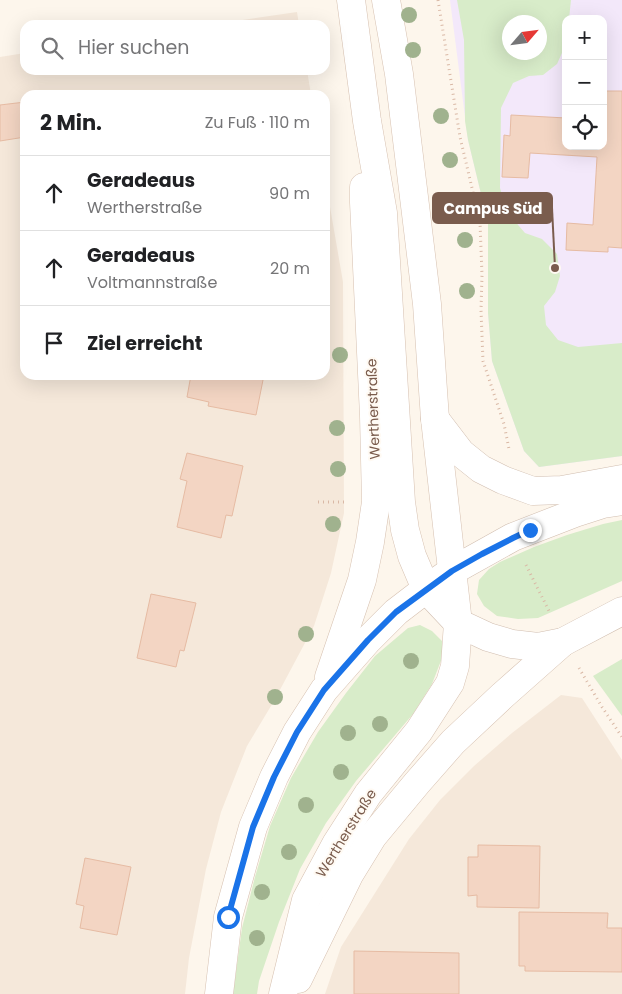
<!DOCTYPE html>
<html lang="de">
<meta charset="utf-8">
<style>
body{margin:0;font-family:Poppins,sans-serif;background:#f6f6f6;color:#202124}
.controls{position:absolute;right:15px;top:15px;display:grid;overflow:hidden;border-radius:10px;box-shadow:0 5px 20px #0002}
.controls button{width:45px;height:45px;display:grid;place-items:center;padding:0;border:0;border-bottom:1px solid #e0e0e0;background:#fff;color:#202124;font:25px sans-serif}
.compass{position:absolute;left:502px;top:15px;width:45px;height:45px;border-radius:50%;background:#fff;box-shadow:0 5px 20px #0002;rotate:62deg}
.stop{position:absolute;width:15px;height:15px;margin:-11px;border:4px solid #1a73e8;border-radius:50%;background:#fff}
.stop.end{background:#1a73e8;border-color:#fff;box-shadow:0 1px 5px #0008}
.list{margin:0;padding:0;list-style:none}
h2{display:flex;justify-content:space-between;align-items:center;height:65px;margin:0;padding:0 20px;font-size:21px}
h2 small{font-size:16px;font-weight:400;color:#757577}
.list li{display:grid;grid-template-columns:32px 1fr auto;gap:15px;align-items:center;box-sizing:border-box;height:75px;padding:0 20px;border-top:1px solid #e0e0e0}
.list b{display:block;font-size:19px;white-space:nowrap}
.list p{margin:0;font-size:16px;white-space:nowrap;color:#757577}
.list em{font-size:16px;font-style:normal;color:#757577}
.icon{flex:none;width:28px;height:28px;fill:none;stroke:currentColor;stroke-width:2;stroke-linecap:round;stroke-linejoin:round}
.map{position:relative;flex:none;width:622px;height:994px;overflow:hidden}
.search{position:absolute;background:#fff;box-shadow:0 5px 20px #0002;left:20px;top:20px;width:310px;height:55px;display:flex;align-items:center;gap:12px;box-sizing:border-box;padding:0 18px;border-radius:15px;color:#757577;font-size:19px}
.panel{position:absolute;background:#fff;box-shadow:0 5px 20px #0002;left:20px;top:90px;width:310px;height:290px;border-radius:15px}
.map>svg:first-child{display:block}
.residential{fill:#f5e8da}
.education{fill:#f3e8fa;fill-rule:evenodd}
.green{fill:#d8ecc9;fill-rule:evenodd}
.building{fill:#f3d5c3;stroke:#e6bba3}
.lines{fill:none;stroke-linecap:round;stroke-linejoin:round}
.tertiary-casing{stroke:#d1beb0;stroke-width:29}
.secondary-casing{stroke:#d6c0b0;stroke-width:29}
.path{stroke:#d9b8a5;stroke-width:3;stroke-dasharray:1 4;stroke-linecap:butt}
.tertiary{stroke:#fff;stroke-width:28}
.secondary{stroke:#fff;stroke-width:28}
.tree{fill:#a0b28e}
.route{stroke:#1a73e8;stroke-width:6}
.labels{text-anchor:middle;stroke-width:4;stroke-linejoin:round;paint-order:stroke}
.street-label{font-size:14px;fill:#7a5c4d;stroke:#fffaf3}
.leader{fill:none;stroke:#7a5c4d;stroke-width:2}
.callout-dot{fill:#7a5c4d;stroke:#fffaf3;stroke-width:2}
.callout{fill:#7a5c4d;stroke:#7a5c4d;stroke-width:2}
.callout-label{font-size:15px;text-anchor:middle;font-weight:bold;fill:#fff}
</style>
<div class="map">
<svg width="622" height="994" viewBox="0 0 622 994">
<rect width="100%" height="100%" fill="#fdf6ec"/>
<g class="residential">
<path d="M297,12L299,25H209Z"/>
<path d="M25,53V70H307L311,95H25V375H325V178L343,282L344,513L331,573L314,626L274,701L247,746L221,812L206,869L189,958L185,994H0V57Z"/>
<path d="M561,695L582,698L622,760V994H325L341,947L409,839L440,800L474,766L512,733Z"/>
</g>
<path class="education" d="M450,0H622V456L539,467L524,451L492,361L488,313V223L468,140ZM566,19H603V146H566ZM510,22H540V52H510Z"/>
<g class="green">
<path d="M457,0H571L569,19H566V44L557,64L543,75L529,76L513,83L501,108L500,188L507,212L525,233L542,239L557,254L560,276L555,292L544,306L546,325L558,340L578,347L622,343V456L539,467L524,451L492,361L488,313V223L468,140L465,121L464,40ZM540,22V52H510V22Z"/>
<path d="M622,520V581L538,618L518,619L497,616L484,606L477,594L479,580L489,569L500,562L534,547L567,535L603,524Z"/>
<path d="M420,625L432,631L442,641V658L432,684L413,714L356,781L326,823L300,869L279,922L259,981L257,994H233L242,928L255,877L270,826L291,778L318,732L346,693L375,656L408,628Z"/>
<path d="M622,659V716L593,676Z"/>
</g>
<g class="building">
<path d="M603,91H622V248L608,247V252L566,250L567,223L593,225L597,157L530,153L528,178L502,177L504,135L510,136L511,115L566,118V146H603Z"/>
<path d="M25,102V137L0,141V105Z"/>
<path d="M191,375H264L256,415L208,406L209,402L187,397Z"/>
<path d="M187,453L243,466L232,516L226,515L221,538L177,527L187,481L180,479Z"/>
<path d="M151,594L196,603L184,651L180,650L176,667L137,658Z"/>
<path d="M478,845L540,846L539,908L477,907V895L468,896V857H478Z"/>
<path d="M85,858L131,867L117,935L80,928L84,906L76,904Z"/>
<path d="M519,912L608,913L607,928H622V972L525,971V966H519Z"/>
<path d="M354,951L459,953V994H354Z"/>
</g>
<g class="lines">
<g class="tertiary-casing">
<g id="tertiary">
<path d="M435,419L461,453L481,469L503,480L533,491L562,490L622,479"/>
<path d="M622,501L603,504L575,513L513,537L452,571L426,589L458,623L488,637L512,644L538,647L563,642L622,611"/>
</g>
</g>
<g class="secondary-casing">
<g id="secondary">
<path d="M329,677L362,580L370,542L376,502L374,416L364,202V187"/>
<path d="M298,979L349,875L373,836L417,783L453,742L502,696L563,642"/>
<path d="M219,994L228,917L253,827L274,777L297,732L324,690L368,640L396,612L426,589L412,556L405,530L401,502L383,213L367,121L351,0"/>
<path d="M283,994L306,900L336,844L368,794L419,731L450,683L455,666L458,623L435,419L427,304L399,74L386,0"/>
</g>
</g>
<g class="path">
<path d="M438,0L460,137L480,222L482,275L481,310L483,361L504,424L509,449"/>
<path d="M318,502H345"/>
<path d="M526,565L549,611"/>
<path d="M579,668L602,707L622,737"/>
</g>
<use href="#tertiary" class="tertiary"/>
<use href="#secondary" class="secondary"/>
</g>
<g class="tree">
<circle cx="409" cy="15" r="8"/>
<circle cx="413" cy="50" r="8"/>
<circle cx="441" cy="116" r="8"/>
<circle cx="450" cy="160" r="8"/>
<circle cx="465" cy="240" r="8"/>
<circle cx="467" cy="291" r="8"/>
<circle cx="340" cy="355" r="8"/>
<circle cx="337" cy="428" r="8"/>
<circle cx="338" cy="469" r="8"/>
<circle cx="333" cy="524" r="8"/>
<circle cx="306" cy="634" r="8"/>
<circle cx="411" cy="661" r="8"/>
<circle cx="275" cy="697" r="8"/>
<circle cx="380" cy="724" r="8"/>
<circle cx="348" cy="733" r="8"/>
<circle cx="341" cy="772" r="8"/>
<circle cx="306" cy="805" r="8"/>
<circle cx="289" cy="852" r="8"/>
<circle cx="262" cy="892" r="8"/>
<circle cx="257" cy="938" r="8"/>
</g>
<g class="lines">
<path class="route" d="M228,917L253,827L274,777L297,732L324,690L368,640L396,612L452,571L482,554L513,538L530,530"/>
</g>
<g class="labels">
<g class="street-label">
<text transform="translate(373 409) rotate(-92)" y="5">Wertherstraße</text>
<text transform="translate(346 833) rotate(-58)" y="5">Wertherstraße</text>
</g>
</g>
<path class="leader" d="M555 268L552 208"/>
<circle class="callout-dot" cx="555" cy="268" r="5"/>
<rect class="callout" x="433" y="193" width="119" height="30" rx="5"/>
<g class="callout-label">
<text x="493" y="214">Campus Süd</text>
</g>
</svg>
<div class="controls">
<button>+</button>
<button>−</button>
<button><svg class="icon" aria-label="locate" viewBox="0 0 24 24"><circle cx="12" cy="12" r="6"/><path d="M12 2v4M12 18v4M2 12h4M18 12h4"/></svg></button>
</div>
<svg class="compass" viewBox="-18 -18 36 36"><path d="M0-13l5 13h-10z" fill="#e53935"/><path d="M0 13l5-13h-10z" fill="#757577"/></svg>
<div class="stop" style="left:228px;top:917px"></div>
<div class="stop end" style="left:530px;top:530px"></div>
<div class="search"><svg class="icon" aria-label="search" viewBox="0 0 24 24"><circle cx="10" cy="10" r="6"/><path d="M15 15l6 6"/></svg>Hier suchen</div>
<section class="panel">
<h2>2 Min.<small>Zu Fuß · 110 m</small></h2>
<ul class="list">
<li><svg class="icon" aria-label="ahead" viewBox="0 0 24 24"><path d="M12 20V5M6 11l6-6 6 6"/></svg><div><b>Geradeaus</b><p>Wertherstraße</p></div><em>90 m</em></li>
<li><svg class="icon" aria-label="ahead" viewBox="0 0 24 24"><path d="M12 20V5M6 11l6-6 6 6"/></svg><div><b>Geradeaus</b><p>Voltmannstraße</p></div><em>20 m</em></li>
<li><svg class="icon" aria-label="arrive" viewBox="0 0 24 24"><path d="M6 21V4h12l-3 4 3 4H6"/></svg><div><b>Ziel erreicht</b></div></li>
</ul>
</section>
</div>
